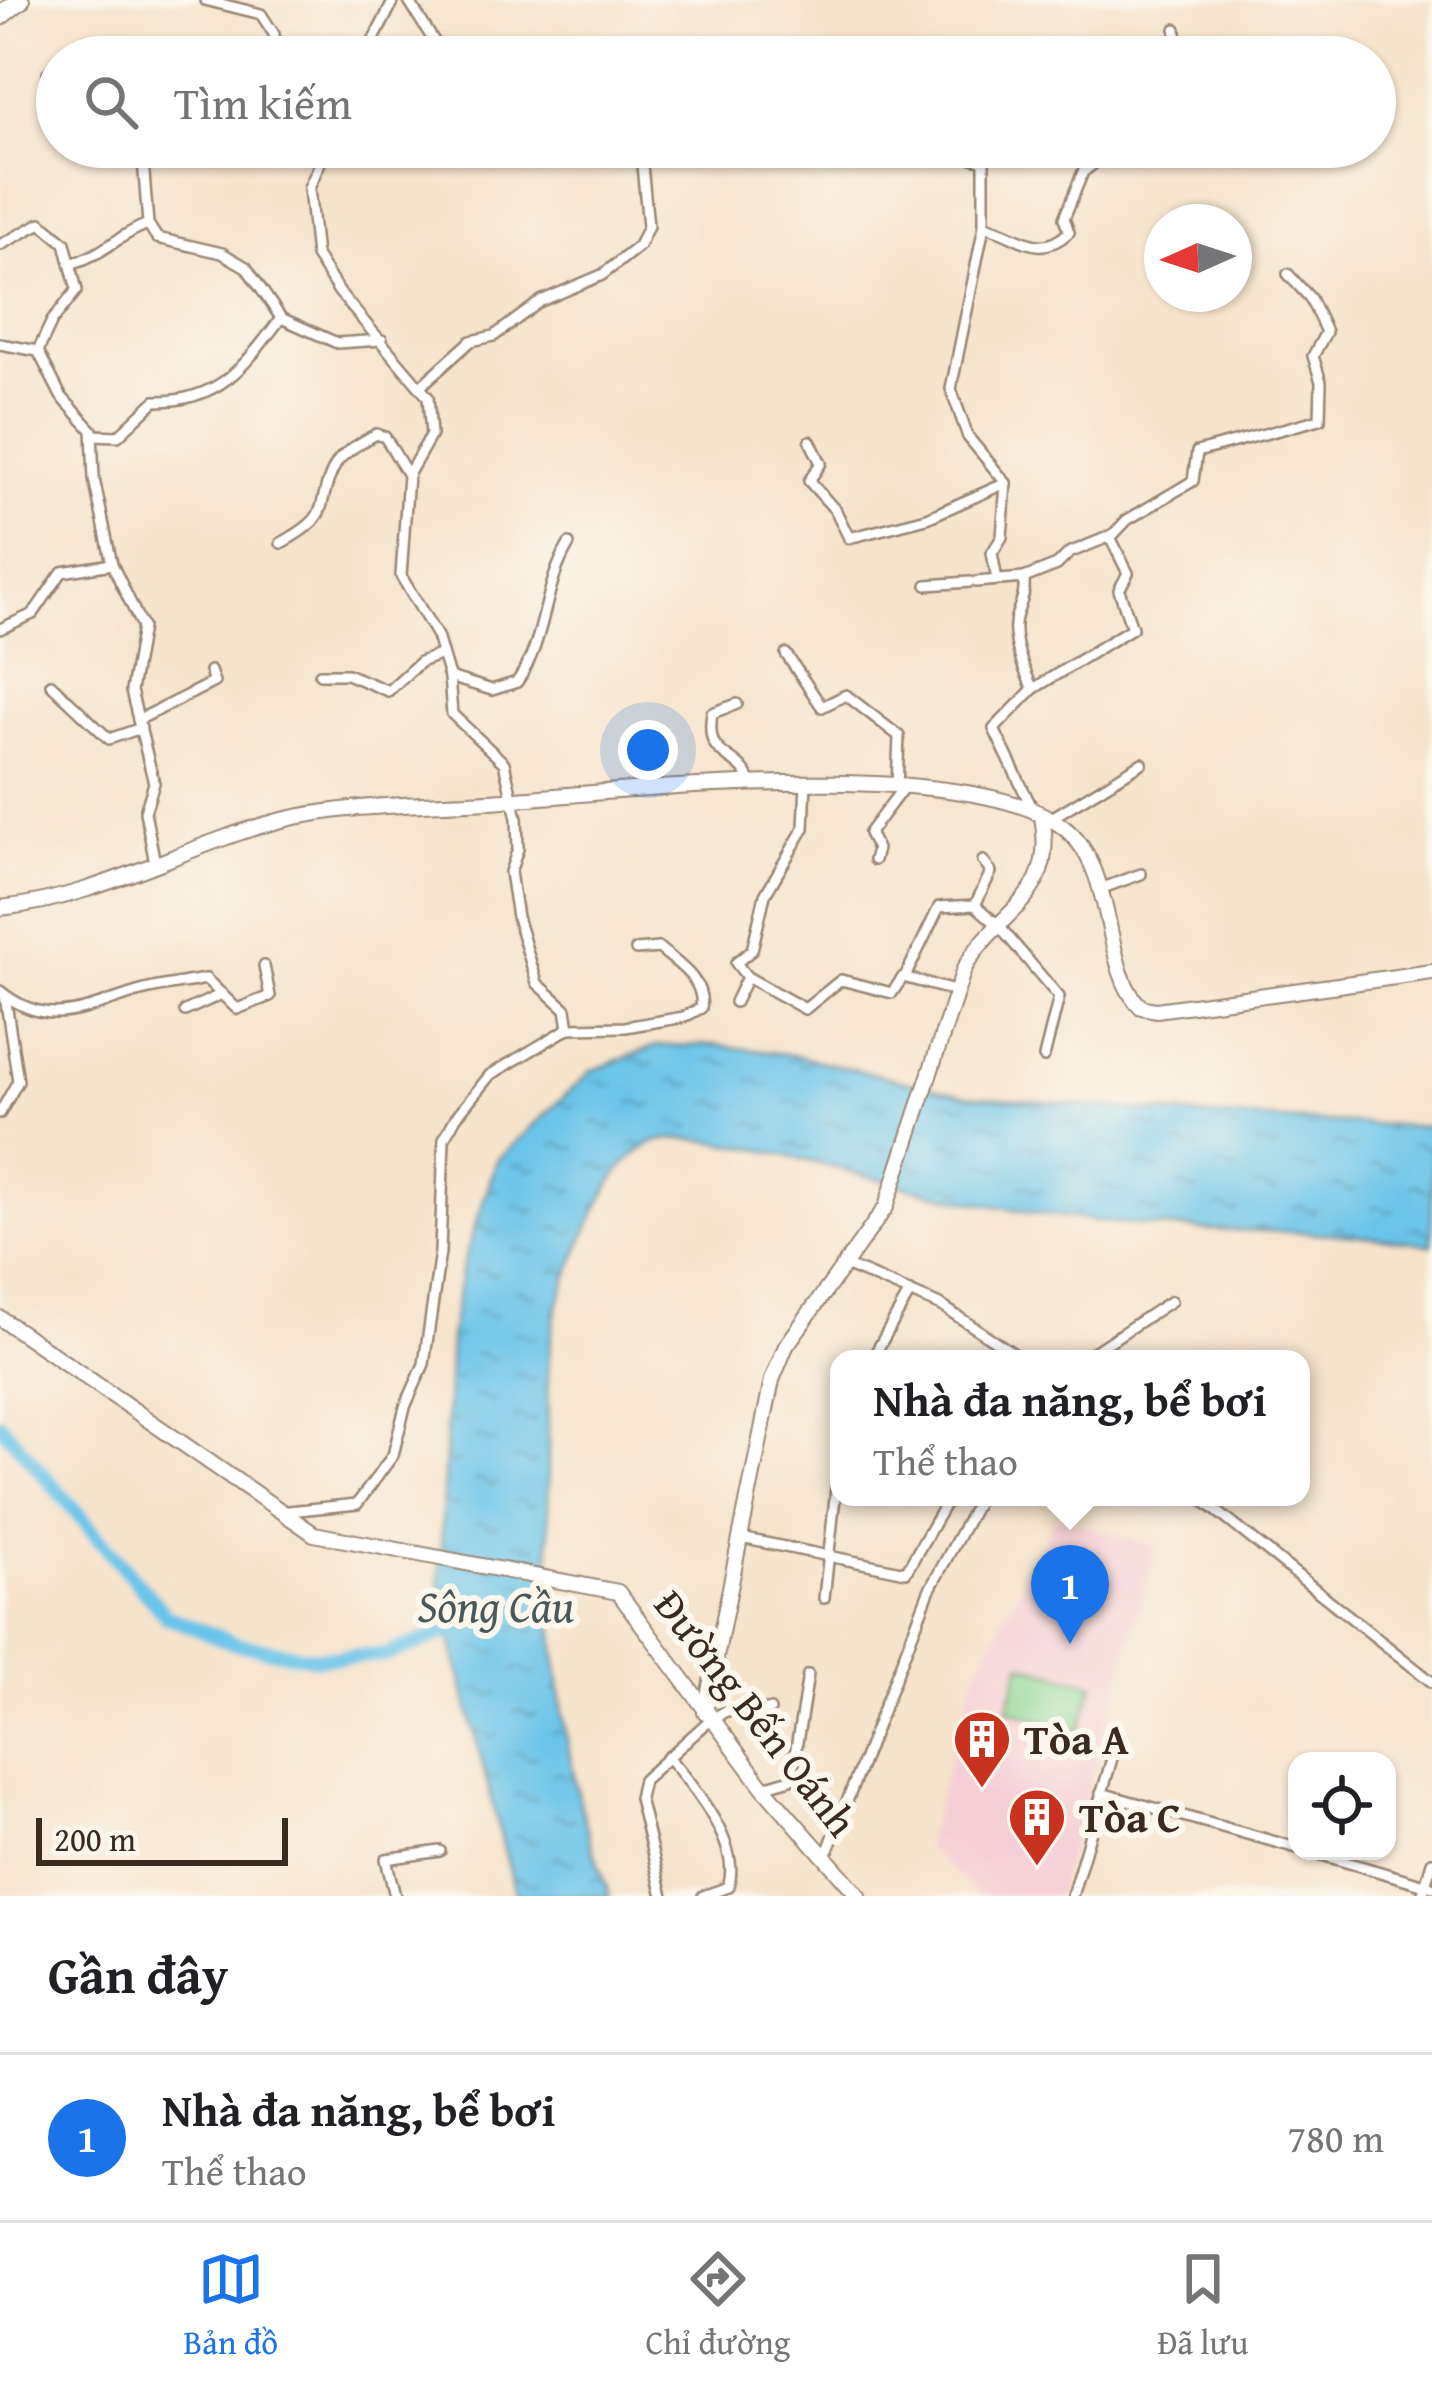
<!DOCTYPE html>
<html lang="vi">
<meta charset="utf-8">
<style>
body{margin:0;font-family:"Gentium Book Plus",serif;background:#f2f2f2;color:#202124}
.controls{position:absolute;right:36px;bottom:36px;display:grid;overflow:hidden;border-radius:24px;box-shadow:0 3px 9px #0004}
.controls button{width:108px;height:108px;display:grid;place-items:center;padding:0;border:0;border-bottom:3px solid #e0e0e0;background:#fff;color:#202124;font:60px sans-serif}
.compass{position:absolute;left:1144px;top:204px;width:108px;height:108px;border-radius:50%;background:#fff;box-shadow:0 3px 9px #0004;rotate:267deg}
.scale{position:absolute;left:36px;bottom:30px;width:252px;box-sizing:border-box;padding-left:12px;border:6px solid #3b2a1e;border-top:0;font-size:33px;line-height:42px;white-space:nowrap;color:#3b2a1e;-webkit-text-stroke:9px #fbf7ec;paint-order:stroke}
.you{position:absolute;left:648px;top:750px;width:42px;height:42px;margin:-30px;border:9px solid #fff;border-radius:50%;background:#1a73e8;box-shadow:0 0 0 18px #1a73e833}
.badge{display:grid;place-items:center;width:78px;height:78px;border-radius:50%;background:#1a73e8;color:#fff;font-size:39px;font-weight:700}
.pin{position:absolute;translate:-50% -99px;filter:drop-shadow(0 3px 6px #0008)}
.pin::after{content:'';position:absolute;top:63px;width:42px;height:36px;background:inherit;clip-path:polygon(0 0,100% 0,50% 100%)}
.popup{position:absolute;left:830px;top:1350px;width:480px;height:156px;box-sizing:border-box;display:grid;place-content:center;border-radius:24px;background:#fff;filter:drop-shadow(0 3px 9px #0005);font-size:39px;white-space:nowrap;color:#757577}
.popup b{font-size:45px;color:#202124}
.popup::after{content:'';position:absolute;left:50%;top:100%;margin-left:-24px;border:24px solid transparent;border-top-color:#fff}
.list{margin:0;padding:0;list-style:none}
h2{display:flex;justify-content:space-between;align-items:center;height:156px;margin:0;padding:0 48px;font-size:51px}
h2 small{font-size:39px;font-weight:400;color:#757577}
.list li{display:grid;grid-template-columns:78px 1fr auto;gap:36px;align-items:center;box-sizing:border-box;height:168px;padding:0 48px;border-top:3px solid #e0e0e0}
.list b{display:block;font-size:45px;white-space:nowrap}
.list p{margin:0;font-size:39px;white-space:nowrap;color:#757577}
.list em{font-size:39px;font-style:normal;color:#757577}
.icon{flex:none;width:66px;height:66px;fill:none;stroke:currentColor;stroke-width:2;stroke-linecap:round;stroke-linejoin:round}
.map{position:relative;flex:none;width:1432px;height:1896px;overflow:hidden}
.search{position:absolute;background:#fff;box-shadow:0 3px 9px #0004;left:36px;right:36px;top:36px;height:132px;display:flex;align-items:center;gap:30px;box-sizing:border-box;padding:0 42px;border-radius:66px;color:#757577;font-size:45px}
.sheet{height:324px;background:#fff}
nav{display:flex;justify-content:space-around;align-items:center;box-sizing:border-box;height:168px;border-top:3px solid #e0e0e0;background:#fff;font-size:33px;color:#757577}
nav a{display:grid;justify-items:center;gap:6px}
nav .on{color:#1a73e8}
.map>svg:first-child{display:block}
.built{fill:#f6cfd6}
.pitch{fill:#8ad694;stroke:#628059;stroke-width:3}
.water{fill:url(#water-ripples);stroke:#537784;stroke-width:3}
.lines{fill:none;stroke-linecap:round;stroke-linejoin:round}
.river{stroke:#6bc4e9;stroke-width:15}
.street-casing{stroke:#988674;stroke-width:14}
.secondary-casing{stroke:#988674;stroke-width:18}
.highway-casing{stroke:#988674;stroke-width:22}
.street{stroke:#fff;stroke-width:9}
.secondary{stroke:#fff;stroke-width:14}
.highway{stroke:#fff;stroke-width:18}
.labels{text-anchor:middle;stroke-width:12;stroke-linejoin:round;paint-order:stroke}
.street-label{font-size:42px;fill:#3b2a1e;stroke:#fbf7ec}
.poi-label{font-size:42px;font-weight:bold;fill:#3b2a1e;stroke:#fbf7ec;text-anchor:start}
.water-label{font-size:45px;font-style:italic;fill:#49585b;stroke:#fbf7ec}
</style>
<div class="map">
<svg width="1432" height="1896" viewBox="0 0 1432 1896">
<defs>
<pattern id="water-ripples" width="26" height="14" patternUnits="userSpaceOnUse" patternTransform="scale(3)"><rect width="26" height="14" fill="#6bc4e9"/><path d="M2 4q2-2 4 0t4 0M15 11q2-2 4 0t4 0" fill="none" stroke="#599fbc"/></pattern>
</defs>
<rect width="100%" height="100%" fill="#fbf7ec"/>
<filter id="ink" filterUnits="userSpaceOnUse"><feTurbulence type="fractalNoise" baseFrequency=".00833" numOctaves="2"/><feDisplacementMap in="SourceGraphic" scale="24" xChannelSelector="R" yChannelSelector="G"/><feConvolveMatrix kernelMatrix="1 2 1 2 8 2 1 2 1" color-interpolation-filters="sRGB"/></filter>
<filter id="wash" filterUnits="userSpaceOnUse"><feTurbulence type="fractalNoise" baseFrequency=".004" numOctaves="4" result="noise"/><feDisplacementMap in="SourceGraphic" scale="48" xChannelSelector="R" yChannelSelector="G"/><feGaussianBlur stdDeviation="2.7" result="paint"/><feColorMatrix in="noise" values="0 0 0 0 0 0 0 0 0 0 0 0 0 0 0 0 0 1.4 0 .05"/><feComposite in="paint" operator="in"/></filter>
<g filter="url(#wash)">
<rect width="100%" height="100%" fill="#f6e3cb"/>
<path class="built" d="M1056,1516L1153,1546L1156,1553L1057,1896H978L925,1847L973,1678Z"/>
<path class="pitch" d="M1021,1664L1094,1684L1080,1731L1007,1710Z"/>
<path class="water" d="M716,1045L793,1055L964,1095L1202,1116L1432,1127V1245C1370,1234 1314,1232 1251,1231C1132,1229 1007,1213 892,1183C845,1171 692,1125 653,1143C623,1156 605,1191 592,1220C577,1253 562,1285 554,1322C545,1363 548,1406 548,1448C548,1596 554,1758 610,1896H516L451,1640L441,1638L438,1618L450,1338L462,1267L497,1160L591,1071L656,1046Z"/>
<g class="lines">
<path class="river" d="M0,1424L166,1616L233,1643L314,1658L386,1655L456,1629"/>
</g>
</g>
<g filter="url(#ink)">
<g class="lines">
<g class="street-casing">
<g id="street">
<path d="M205,0L261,14L274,34L277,57"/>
<path d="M408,0L437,46L460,57"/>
<path d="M87,57H96"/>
<path d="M365,57L394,0"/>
<path d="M1176,57V29"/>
<path d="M50,87L48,73L57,65"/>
<path d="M142,147L148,224L157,238L222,253L246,267L281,318L337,343L382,340"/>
<path d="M327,147L309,188L316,256L339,292L428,397L431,435L408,475L401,576L437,636L449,677L452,714L504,763L517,818L518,849L510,872L517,917L537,983L566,1009L569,1028"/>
<path d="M929,147L980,160"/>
<path d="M984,147V226L951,389L968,437L1006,483L1002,537L992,553L997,580"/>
<path d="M984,226C1019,233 1037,262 1069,232L1064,218L1083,172L1116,147"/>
<path d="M0,245L41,223L65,243L77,290L52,321L38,351"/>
<path d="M70,264C106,254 117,235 148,224"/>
<path d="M0,344L38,351L61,396L92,430L94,479L112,564L142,627L131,691L154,783L145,812L155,863"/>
<path d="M421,386L471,341L494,336L541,301L602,275L639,246L648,226L642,165L657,147"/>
<path d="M93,435L118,436L155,401C219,402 245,366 281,318"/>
<path d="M810,441L821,463L809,481L836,511L849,538L927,518L1006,483"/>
<path d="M281,543C338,512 312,507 336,464C344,451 363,442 376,434L385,437L408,475"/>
<path d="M1024,578C1025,596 1022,599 1017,614C1009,636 1024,670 1033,689"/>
<path d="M976,582L1024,578L1057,565L1069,553L1113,535L1127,520L1193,481L1197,452L1320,419L1321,382L1313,356L1326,332L1310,298L1288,274"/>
<path d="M927,585L970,582"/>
<path d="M0,629L33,614L62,572L112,564"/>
<path d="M786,654L822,707L846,695L899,736L897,788"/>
<path d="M320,674H347L388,691L420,662L442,654"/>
<path d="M449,677L492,690L517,682C547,639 542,589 569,544"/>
<path d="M51,684L109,739L141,728"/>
<path d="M737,704L712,713C704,763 738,749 751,783"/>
<path d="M138,720L214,682L210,671"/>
<path d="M1035,814L994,729L1033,689L1132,628L1119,590L1128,573L1110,537"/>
<path d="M1048,820L1142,763"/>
<path d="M874,860L877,849L869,833L903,788"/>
<path d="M1100,889L1141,874"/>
<path d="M975,905L999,926L1059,997L1044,1057"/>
<path d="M906,975L939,907L975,905L991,872L983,861"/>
<path d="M747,977L805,1009L841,980L892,993L903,977L958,992"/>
<path d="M0,991C50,1032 88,1006 141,991C162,985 185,983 206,979L237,1009L270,996L264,966"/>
<path d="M735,1002L747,977L736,963L752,950L765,895L804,828L806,782"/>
<path d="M185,1011L222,994"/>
<path d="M0,1113L18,1081L5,996"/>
<path d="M845,1265L942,1306L1022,1359"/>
<path d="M872,1359L910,1292"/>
<path d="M1083,1359L1171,1301"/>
<path d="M1199,1497L1432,1682"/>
<path d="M279,1512L357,1504L393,1455L405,1407L424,1364L440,1252L444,1139L456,1117L490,1075L569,1028L625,1027L684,1017L701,1008C705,980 679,965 659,948L636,950"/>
<path d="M741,1538L906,1572L949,1497"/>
<path d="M824,1598L839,1461"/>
<path d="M668,1757C693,1786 743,1846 728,1887L703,1896"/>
<path d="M763,1787L791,1779L808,1675"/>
<path d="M1101,1793L1297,1848"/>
<path d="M1308,1851L1432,1887"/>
<path d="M825,1858L929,1591L980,1497"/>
<path d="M395,1896L386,1859L440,1851"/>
<path d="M663,1896L639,1798L643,1780L710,1720L726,1711L770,1710"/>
<path d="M1072,1896L1115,1748"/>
<path d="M1422,1896L1432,1862"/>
</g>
</g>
<g class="secondary-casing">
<g id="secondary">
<path d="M0,908C96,899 186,845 278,821C350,803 431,805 505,800C627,791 968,754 1063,827C1118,868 1101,970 1141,1007L1156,1010L1432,972"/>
<path d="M0,1318L314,1534L618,1592L763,1787L859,1896"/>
<path d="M705,1712L772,1380L786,1346L886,1207L964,969C998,907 1058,901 1042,817"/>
</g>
</g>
<g class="highway-casing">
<path id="highway" d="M0,16L20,0"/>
</g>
<use href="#street" class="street"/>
<use href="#secondary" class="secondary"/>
<use href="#highway" class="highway"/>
</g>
</g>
<defs>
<g id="building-pin" transform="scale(3)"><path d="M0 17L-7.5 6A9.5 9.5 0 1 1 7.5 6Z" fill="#c8321e" stroke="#fbf7ec"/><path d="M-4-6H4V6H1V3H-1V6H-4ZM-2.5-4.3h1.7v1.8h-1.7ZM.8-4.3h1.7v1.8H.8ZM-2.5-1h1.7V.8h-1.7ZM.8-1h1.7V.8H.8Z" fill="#fff"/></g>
</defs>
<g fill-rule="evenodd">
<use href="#building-pin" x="982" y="1739"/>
<use href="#building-pin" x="1037" y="1817"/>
</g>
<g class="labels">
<g class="street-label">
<text transform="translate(756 1713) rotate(52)" y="15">Đường Bến Oánh</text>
</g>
<g class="poi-label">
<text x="1024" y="1754">Tòa A</text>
<text x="1079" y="1832">Tòa C</text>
</g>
<g class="water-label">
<text x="496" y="1622">Sông Cầu</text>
</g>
</g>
</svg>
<div class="controls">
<button><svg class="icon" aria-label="locate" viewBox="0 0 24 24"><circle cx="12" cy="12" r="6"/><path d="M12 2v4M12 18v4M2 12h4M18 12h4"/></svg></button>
</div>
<svg class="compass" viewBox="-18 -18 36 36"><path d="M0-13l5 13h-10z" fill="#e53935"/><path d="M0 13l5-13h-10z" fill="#757577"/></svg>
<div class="scale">200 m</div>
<div class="you"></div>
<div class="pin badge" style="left:1070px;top:1644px">1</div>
<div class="popup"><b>Nhà đa năng, bể bơi</b>Thể thao</div>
<div class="search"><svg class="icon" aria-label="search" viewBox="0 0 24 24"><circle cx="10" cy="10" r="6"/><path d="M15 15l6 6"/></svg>Tìm kiếm</div>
</div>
<section class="sheet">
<h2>Gần đây<small></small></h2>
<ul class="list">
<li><span class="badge">1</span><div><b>Nhà đa năng, bể bơi</b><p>Thể thao</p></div><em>780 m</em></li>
</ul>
</section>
<nav>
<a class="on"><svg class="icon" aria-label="map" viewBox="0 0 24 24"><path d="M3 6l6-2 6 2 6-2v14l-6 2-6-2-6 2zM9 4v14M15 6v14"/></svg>Bản đồ</a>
<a><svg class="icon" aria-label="directions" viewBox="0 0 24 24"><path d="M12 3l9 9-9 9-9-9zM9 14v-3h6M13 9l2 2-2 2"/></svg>Chỉ đường</a>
<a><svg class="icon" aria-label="saved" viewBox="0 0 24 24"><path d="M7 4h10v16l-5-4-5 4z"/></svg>Đã lưu</a>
</nav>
